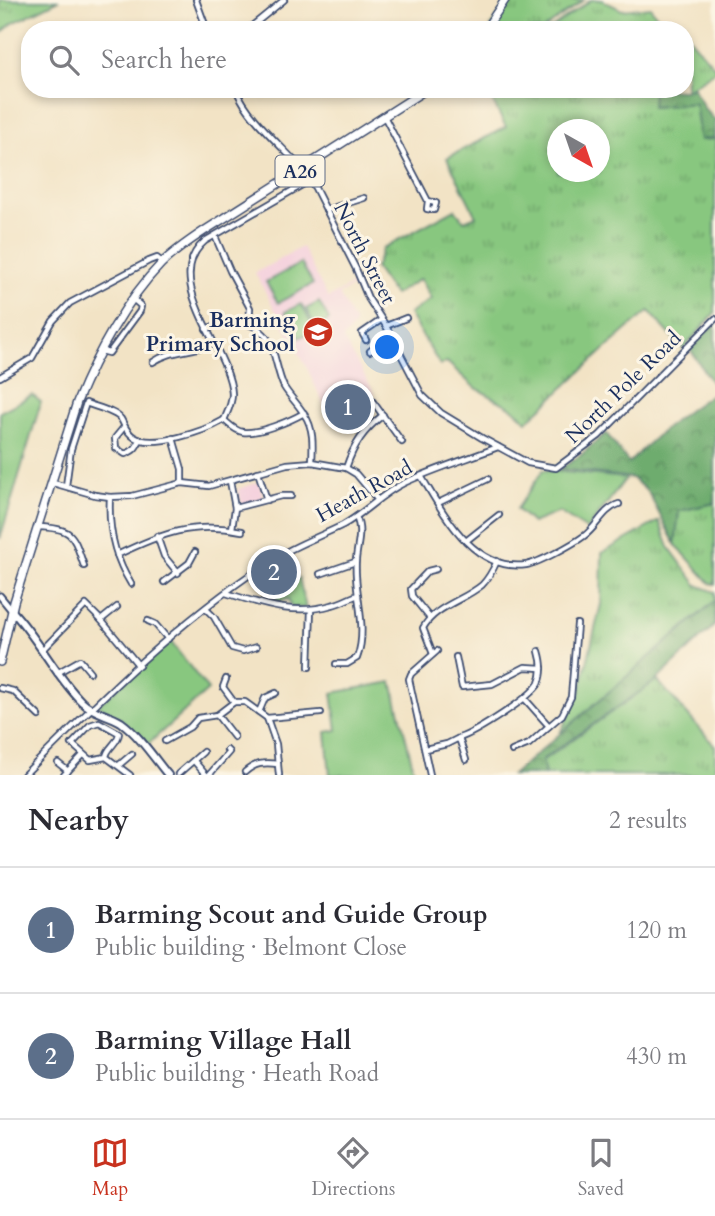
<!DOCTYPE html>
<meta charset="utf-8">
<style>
body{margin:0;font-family:Cardo,serif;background:#f2f2f3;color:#2b2b33}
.compass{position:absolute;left:547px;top:119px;width:63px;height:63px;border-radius:50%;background:#fff;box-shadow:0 4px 10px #0003;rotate:140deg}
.you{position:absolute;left:388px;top:348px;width:24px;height:24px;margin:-18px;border:5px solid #fff;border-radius:50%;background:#1a73e8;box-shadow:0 0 0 10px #1a73e833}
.badge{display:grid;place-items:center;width:46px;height:46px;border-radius:50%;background:#c8321e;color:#fff;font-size:23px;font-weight:700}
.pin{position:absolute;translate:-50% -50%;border:4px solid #fff;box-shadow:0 2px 7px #0006}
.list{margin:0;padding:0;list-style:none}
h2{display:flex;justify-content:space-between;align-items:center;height:91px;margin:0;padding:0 28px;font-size:30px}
h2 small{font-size:23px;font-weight:400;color:#7c7c81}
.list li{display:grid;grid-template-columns:46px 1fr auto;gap:21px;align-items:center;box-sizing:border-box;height:126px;padding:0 28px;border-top:2px solid #e1e1e2}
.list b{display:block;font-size:26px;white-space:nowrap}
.list p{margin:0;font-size:23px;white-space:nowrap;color:#7c7c81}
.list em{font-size:23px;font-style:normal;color:#7c7c81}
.icon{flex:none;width:38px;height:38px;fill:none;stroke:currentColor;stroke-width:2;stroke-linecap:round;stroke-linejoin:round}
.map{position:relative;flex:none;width:715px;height:775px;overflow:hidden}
.search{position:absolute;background:#fff;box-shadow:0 4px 10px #0003;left:21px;right:21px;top:21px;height:77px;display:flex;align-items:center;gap:18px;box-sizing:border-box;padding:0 24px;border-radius:28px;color:#7c7c81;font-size:26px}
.sheet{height:343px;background:#fff}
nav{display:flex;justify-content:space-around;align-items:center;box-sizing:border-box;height:98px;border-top:2px solid #e1e1e2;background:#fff;font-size:19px;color:#7c7c81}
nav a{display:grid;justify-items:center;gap:4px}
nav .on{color:#c8321e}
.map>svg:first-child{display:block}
.built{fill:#f4cfdd}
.grass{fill:url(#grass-tufts);stroke:#527b6e;stroke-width:2;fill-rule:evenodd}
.forest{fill:url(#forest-crowns);stroke:#446e66;stroke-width:2}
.green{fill:#88c77f;stroke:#527b6e;stroke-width:2}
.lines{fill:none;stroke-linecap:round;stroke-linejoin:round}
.minor-casing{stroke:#3b4a6d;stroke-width:8}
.tertiary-casing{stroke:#3b4a6d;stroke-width:9}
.secondary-casing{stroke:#3b4a6d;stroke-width:10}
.primary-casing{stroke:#3b4a6d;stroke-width:10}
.minor{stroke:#fff;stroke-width:4.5}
.tertiary{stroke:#fff;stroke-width:5}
.secondary{stroke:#fff;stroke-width:6}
.primary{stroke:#fff;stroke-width:7}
.labels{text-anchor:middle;stroke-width:6;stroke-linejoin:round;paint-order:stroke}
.shield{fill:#fcf5e5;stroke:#5e6a86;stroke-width:2}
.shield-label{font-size:19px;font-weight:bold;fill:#1b2f5e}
.street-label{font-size:21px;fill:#1b2f5e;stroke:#fcf5e5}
.poi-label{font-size:21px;font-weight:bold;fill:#1b2f5e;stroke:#fcf5e5;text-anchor:end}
</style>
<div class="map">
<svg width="715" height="775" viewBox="0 0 715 775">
<defs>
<pattern id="grass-tufts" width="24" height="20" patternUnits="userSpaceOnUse" patternTransform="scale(1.75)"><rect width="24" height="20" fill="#88c77f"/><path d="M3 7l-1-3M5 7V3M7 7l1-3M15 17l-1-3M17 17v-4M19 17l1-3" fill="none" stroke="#6ea26b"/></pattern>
<pattern id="forest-crowns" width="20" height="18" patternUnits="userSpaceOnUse" patternTransform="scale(1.75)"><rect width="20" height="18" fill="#6eac6e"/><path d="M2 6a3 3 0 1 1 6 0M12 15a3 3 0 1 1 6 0" fill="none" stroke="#5a8c5e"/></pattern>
</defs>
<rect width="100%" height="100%" fill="#fcf5e5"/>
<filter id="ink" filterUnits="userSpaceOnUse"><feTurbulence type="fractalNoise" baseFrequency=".0143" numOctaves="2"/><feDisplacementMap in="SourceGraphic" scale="14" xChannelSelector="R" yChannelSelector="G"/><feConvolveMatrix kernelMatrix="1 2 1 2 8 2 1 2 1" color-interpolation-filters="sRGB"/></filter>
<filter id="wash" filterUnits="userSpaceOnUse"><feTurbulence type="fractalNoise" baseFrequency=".00686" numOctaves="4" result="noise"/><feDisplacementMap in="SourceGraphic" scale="28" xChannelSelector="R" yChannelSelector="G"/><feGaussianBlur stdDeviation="1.57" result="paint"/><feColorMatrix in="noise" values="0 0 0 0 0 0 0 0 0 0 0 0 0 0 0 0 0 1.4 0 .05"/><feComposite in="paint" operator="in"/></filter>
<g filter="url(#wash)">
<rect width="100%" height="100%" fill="#f2e3c5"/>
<g class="built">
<path d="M302,247L328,298L357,282L358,284L339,294L355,324L343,339L375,394L369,398L364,393L361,394L328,414L307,368L255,273Z"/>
<path d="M259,482L263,498L242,505L238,489Z"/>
</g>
<g class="grass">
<path d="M0,0H59L13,23L0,34Z"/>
<path d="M509,0H584L543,30H497L491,26Z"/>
<path d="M591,0H602L622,10L650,7L668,30H549Z"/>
<path d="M688,36L715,67V71L686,90L685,39Z"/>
<path d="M486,89H653V107L696,103L700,140L715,139V313L683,349L649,311C607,345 568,385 527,421L512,408L474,387L447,362L440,365L409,314L431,299L420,279L394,295L375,268L383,248L455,209L464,221L476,216L447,158L506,127ZM558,130H600V172H558Z"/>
<path d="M715,503V584H711L675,544L679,511Z"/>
<path d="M659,521L669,547L697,585L715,592V601L559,735L580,692L601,604L602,553Z"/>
<path d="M657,680L715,746V775H545L542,761Z"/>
</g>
<g class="forest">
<path d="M693,87L704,108L715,120L714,138L700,140L695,103L652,107L653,89L686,90Z"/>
<path d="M715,323V388L690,349Z"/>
<path d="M715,392V503L679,511L675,544L648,492L632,478L560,469L581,455L606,433L629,463C655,435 683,413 715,392Z"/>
<path d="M715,601V625L657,680L542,760L545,775H512Z"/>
</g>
<g class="green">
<path d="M301,263L313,284L278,303L266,282Z"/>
<path d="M319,302L329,320L316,328L306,309Z"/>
<path d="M301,304L315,330L299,338L285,312Z"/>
<path d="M32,395L41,402L0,539V412Z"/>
<path d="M543,470L626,478L587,530L559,512L532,523L517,509Z"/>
<path d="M299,578L306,608L291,607L288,599L277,602L273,584Z"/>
<path d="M170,641L208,690L147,745L121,719L98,705Z"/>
<path d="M392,682L415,775H330L326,732L337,730L332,693Z"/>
</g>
</g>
<g filter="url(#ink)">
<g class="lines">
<g class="minor-casing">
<g id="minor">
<path d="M196,0L207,30"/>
<path d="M247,30L284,0"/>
<path d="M236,89C248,118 281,145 302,169"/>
<path d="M385,118L428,201L427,209L434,210L436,203L428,201"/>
<path d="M308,165L310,181"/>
<path d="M296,173L314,186L356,269L368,298L386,326L422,395L441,413L482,438L528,463L556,468L599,436L715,319"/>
<path d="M326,210L364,198"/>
<path d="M215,236L230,271L250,308L249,324"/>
<path d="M386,326L406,318"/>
<path d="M206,329C221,323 232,318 248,324C277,333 273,364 284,387C290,397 298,404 304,414C314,428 313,445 312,462"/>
<path d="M366,340L362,333L381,320"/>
<path d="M101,351L109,353L140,311L141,306L134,300"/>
<path d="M370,351L390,335"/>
<path d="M153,362C172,349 194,353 213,342"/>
<path d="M0,377L32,358L53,321L70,303L149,261L157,258L162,262"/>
<path d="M371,399L402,442"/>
<path d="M224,420C229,424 235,431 243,432C259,434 290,421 304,413"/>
<path d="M124,427L115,438L116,448L125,454C134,451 136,448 140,440"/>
<path d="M173,438L182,469V483"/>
<path d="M346,468C354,444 364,430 383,415"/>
<path d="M258,472L267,500"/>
<path d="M421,476C444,514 473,572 526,565C539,563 573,544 584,536C597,527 603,509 619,504"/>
<path d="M230,481L235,508L232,529"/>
<path d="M53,483L95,495L110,497L132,496L182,483L209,486L287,464L312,462L346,468L356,474L377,499"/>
<path d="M66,486L71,449L86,403C95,407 115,411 121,419C125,426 126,432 134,437C153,449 205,431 224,420C228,411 232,404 232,394C230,349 159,280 205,241L309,181"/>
<path d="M110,497C108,529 114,557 131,584"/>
<path d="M438,503L488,479"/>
<path d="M235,508L281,496H291"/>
<path d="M38,527C74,528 73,535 84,566"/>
<path d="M157,536L164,556L178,573"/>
<path d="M466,541L499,515"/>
<path d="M117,555C161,534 192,521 242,531"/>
<path d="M320,574L355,562"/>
<path d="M164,582L189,563L195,552"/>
<path d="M226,593C262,604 294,616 332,605C341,603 349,598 358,595"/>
<path d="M206,609L214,617L232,648L243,651L256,647"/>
<path d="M429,617L412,596L411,589L428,571L436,569"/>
<path d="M101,620L117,607"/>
<path d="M148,621L155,624L168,639"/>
<path d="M42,650L86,605L101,620L139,666"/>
<path d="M433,654L423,628C435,606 463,601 482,585C489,578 493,570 497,561"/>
<path d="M456,657L462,687L492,684L525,667L542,668"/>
<path d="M336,664H347L357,658C369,627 353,592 356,560C357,545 363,531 356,517"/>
<path d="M309,667L311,609"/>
<path d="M57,673L80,660L90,672"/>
<path d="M226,679L223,687L234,702"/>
<path d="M0,688L13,691L39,716"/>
<path d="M259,712L265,698L276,693"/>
<path d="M217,715L234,737"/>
<path d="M267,718L321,713"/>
<path d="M549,726L562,715L571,697L577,624"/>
<path d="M459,738C475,733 532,697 539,683C544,672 542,661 539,651"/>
<path d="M165,741L190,727L198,718L217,715L234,702H245L267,718L276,744L279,775"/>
<path d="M425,749L447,744L459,738L466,760"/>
<path d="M512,751L529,744L549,726L525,699"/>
<path d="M106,757C107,747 118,744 119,733L99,722L90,725L72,744L90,760L106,757L130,775"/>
<path d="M194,761L206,775"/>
<path d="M58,763L68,771"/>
<path d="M119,765L132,754"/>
<path d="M245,772C255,763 264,762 278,764"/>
<path d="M178,774L203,752"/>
<path d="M24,775C101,698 180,619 272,560C295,545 319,537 343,525C365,513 381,494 404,483C434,469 467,459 498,447"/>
<path d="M64,775L83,755"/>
<path d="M209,775L229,752L227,750"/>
<path d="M430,775L409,679L411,674L437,651"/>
</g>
</g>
<g class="tertiary-casing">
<path id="tertiary" d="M0,596L13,612"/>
</g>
<g class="secondary-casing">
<path id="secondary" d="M13,612C39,640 55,675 82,702C93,713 108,714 121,722C139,735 154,758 168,775"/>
</g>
<g class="primary-casing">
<g id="primary">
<path d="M485,30L505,0"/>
<path d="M0,662L14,602L77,402C96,355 126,300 161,264C174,251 189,241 204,231L427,89"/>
</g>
</g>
<use href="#minor" class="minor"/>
<use href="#tertiary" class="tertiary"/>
<use href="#secondary" class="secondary"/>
<use href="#primary" class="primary"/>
</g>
</g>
<defs>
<g id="school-disc" transform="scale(1.575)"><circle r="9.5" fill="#c8321e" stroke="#fcf5e5"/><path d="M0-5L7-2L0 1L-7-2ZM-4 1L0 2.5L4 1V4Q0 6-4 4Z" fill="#fff"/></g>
</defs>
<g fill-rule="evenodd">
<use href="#school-disc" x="318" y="332"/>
</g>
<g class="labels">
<rect class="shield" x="275.5" y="155.5" width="49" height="31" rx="5"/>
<g class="shield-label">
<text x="300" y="178">A26</text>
</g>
<g class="street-label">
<text transform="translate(365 253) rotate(63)" y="7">North Street</text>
<text transform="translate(623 387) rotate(-44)" y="7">North Pole Road</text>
<text transform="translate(364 491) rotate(-29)" y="7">Heath Road</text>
</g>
<g class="poi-label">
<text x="295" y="327">Barming<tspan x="295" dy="24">Primary School</tspan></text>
</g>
</g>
</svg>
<svg class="compass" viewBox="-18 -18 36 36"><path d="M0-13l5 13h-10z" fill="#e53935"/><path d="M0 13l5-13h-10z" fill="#7c7c81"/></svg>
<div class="you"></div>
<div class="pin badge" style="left:348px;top:407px;background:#5c6f8a">1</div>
<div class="pin badge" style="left:274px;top:572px;background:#5c6f8a">2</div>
<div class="search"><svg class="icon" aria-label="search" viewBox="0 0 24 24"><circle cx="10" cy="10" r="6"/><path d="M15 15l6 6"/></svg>Search here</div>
</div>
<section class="sheet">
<h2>Nearby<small>2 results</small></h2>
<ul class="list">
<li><span class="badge" style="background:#5c6f8a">1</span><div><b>Barming Scout and Guide Group</b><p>Public building · Belmont Close</p></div><em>120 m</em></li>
<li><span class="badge" style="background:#5c6f8a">2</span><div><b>Barming Village Hall</b><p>Public building · Heath Road</p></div><em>430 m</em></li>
</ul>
</section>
<nav>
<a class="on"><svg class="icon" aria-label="map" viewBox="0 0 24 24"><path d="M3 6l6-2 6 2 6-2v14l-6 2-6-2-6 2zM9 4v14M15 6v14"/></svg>Map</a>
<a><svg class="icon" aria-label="directions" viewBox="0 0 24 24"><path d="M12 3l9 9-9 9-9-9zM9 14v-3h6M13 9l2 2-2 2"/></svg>Directions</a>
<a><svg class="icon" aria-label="saved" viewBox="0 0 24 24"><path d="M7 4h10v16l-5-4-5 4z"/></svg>Saved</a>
</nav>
